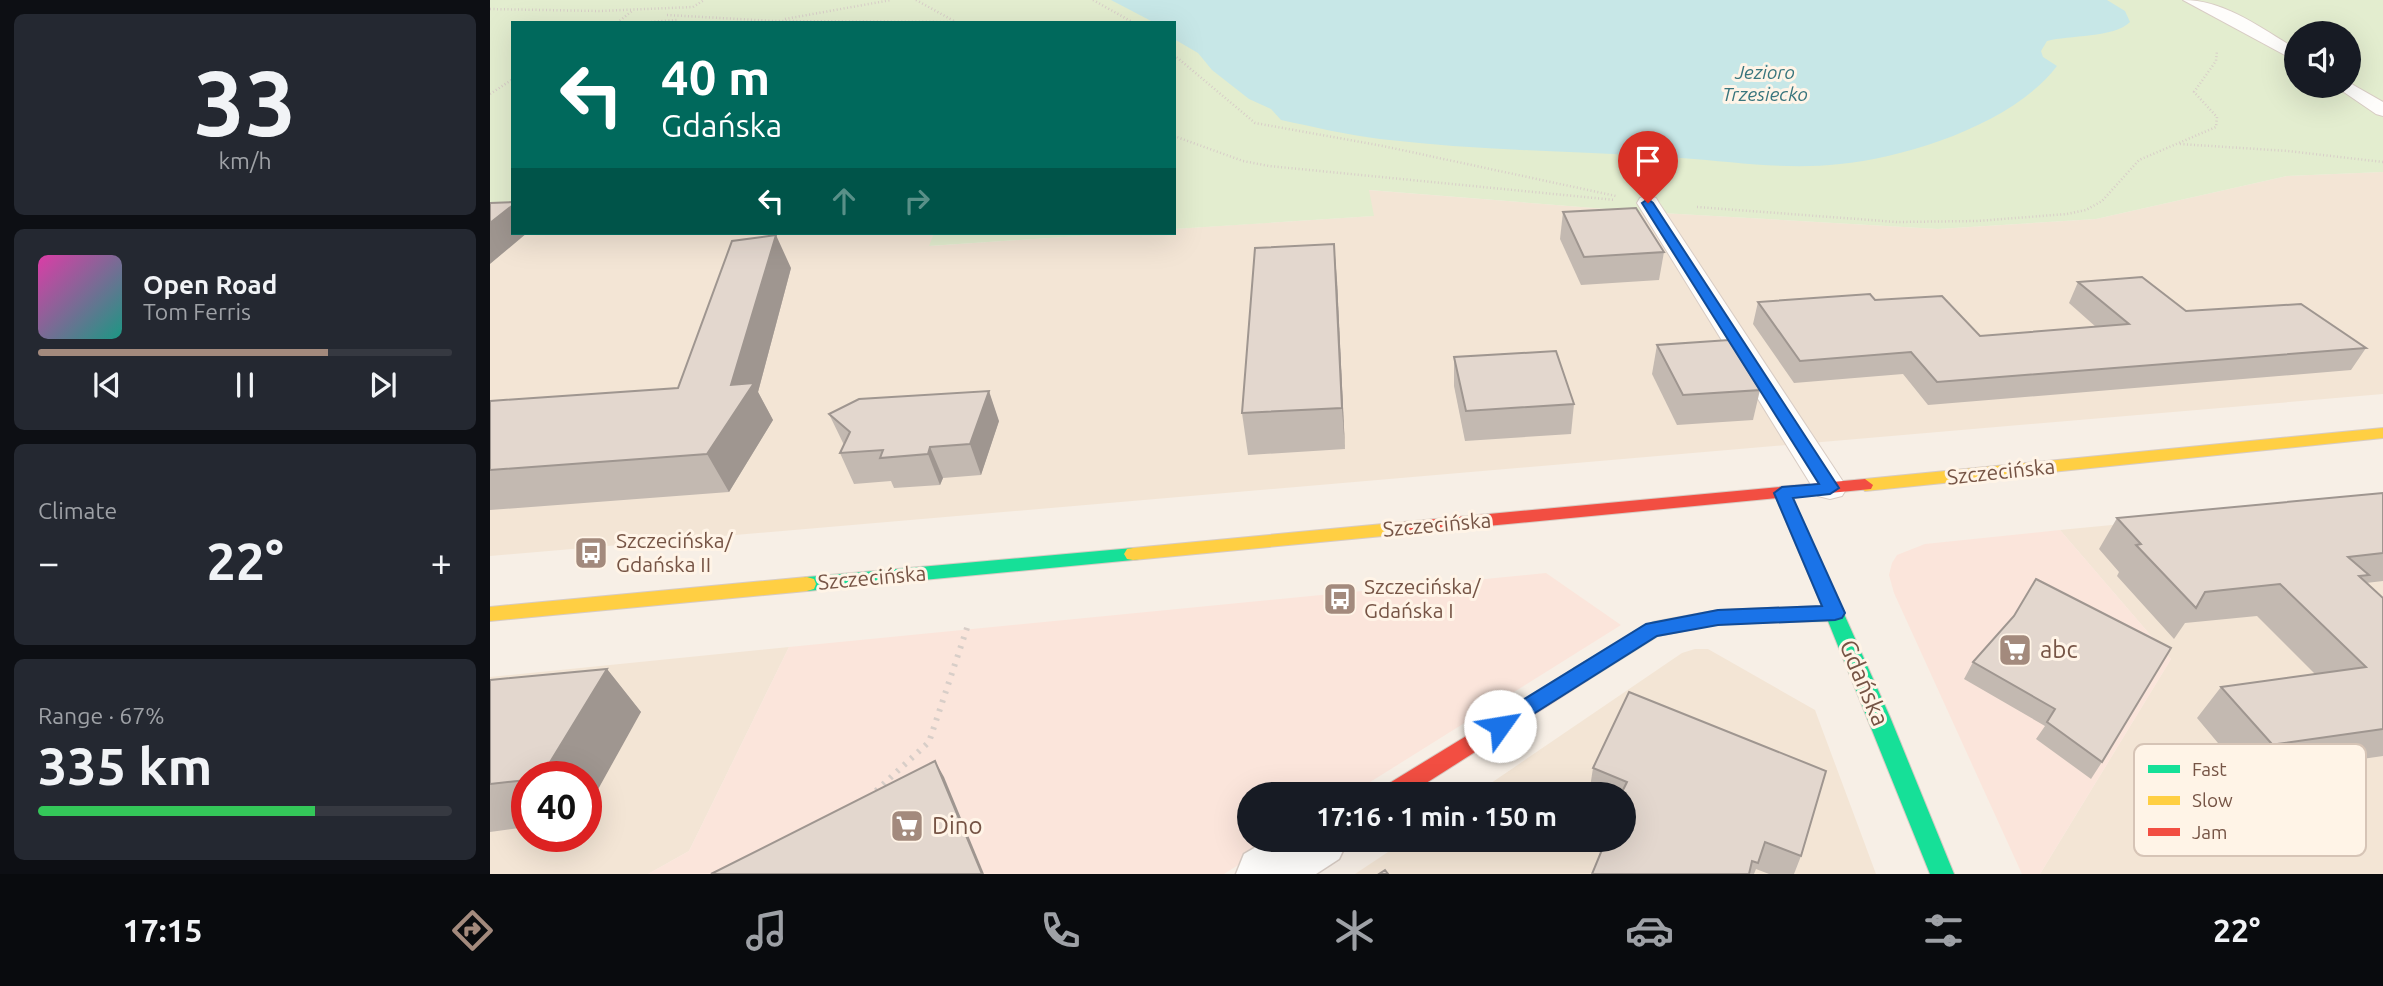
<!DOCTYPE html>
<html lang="en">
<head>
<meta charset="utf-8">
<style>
  :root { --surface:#171b24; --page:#242831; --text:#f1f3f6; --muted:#9ea1a6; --line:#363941; --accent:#a38a7d }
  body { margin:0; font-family:Ubuntu,sans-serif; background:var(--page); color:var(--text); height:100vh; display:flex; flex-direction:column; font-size:26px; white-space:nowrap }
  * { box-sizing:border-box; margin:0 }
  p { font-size:23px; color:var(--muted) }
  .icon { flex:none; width:38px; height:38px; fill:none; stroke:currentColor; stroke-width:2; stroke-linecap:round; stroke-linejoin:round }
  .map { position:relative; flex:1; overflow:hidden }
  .side { display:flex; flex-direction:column; gap:14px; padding:14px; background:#0d0f14; width:490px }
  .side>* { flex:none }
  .hud { position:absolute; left:21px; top:21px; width:665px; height:214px; border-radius:0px; box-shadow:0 7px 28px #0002; background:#00695c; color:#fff; overflow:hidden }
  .fabs { position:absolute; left:1794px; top:21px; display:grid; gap:14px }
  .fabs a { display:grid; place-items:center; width:77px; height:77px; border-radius:50%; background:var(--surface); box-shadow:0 7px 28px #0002; font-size:35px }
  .speed { position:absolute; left:21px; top:761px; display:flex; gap:14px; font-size:35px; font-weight:700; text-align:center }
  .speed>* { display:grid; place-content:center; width:91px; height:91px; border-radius:50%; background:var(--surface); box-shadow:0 7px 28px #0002; line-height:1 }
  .speed .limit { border:10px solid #d22; background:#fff; color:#111 }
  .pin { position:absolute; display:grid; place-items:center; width:60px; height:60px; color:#fff; margin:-72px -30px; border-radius:50% 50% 50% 0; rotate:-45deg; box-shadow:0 0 7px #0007 }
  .pin .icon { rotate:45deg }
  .me { position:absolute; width:77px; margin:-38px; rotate:58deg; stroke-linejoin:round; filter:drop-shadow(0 0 5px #0008) }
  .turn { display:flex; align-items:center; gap:24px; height:147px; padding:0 35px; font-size:32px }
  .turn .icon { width:91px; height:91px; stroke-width:2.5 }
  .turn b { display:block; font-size:49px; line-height:60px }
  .lanes { display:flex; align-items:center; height:66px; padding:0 35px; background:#0003; justify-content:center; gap:35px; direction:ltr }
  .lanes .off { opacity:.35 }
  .big { font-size:52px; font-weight:700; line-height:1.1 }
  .side .card { flex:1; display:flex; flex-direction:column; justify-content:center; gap:10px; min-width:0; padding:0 24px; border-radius:10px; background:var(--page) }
  .side .dial { align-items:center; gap:0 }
  .dial b { font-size:91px; line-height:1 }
  .song { display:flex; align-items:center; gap:21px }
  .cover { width:84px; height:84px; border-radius:10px; background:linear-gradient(135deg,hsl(320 70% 55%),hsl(170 70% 35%)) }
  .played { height:7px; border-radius:4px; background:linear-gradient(90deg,var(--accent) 70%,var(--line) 70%) }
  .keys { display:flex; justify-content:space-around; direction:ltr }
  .heat { display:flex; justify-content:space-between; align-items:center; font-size:38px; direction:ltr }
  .charge { height:10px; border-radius:5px; background:linear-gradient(90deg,#34c759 67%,var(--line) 0) }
  .trip { position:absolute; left:747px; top:782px; width:399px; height:70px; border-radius:35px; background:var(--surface); box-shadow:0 7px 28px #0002; font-weight:700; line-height:70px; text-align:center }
  .menu { display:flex; height:112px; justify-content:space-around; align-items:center; background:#090b0e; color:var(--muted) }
  .menu .icon { width:49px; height:49px }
  .menu .active { color:var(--accent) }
  .menu b { font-size:32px; color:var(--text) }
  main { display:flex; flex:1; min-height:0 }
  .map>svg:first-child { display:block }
</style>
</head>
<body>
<main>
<section class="side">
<div class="card dial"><b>33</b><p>km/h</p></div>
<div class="card">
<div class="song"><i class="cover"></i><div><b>Open Road</b><p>Tom Ferris</p></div></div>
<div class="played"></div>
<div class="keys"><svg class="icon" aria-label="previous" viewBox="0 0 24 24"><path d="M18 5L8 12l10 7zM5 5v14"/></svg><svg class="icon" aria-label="pause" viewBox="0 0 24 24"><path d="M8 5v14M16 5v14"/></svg><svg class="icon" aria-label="next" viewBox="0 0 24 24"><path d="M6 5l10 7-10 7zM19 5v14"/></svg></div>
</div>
<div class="card"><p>Climate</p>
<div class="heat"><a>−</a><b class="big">22°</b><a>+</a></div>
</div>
<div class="card"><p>Range · 67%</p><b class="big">335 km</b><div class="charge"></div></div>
</section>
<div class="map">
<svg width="1893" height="874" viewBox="0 0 1893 874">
  <rect width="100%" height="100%" fill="#f7efe6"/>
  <!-- residential -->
  <g fill="#f3e5d5" fill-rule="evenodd">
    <path d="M1893,172v222l-1893,162v-349l23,26h421l-4,13 194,-13h50v-4l199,-13 -5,-26 276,22 294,17 158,-10 191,-43z"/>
    <path d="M1893,499v375h-343l131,-215 -111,-129z"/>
    <path d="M299,647l-100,204 -41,23h-158v-197zM37,777h59v59h-59z"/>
    <path d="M1205,649h13l107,61 61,164h-521l51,-34h218v-46h-149l207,-141z"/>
  </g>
  <!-- commercial -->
  <g fill="#fbe5db">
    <path d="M1570,530l111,129 -131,215h-18l-128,-281 -5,-18 3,-12 5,-8 28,-11z"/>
    <path d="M1056,573l75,52 -270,169h-101v46h28l-54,34h-576l41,-23 100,-204z"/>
  </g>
  <!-- green -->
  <g fill="#e3edcf" fill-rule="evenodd">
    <path d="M0,0h1893v172l-96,4 -191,43 -158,10 -294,-17 -275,-22 5,26 -200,13v-206h-661v182l-23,2zM1806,33h52v53h-52z"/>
    <path d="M444,233h190l-195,13z"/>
  </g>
  <!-- water -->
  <path fill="#c7e7e7" d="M621,0h996l18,11 5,11c-16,16 -61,13 -83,19l-6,10 2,6 14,9c-43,57 -148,91 -217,98 -54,6 -105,-2 -159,-6 -100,-7 -201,-7 -301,-19 -33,-4 -66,-12 -99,-19l-10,-11 -22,-10 -37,-29 -14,-17 -24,-14v-16h-19z"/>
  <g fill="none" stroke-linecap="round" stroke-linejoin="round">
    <defs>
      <g id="lane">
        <path d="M1693,0c42,0 78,28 113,49v12z"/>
        <path d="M1858,82l35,20v14l-7,-2 -41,-28h13z"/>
        <path d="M1158,196l8,2 3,5 183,277 5,8 -5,8 -12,3 -12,-3 -181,-293 3,-5z"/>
      </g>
      <path id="street" d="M778,840h80l-9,19 -23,15h-80l8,-20z"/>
      <g id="fast">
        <path d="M1292,487l8,6 100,224 64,157h-24l-102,-253 -110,3 -60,12 -70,44 -7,2 -7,-2 -3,-6 3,-6 79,-46 65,-12 104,-4 -48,-113z"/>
        <path d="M643,548l6,1 3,5 -3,5 -6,1 -326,31 -7,-2 -2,-5 2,-5 7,-2z"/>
      </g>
      <g id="slow">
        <path d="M1893,428v10l-518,53 -8,-6 8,-6z"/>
        <path d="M914,522l6,2 3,4 -3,4 -6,2 -271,26 -6,-1 -3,-5 3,-5 6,-1z"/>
        <path d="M317,577l7,2 2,5 -2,5 -7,2 -317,30v-14z"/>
      </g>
      <g id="jam">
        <path d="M1375,479l8,6 -2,4 -467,45 -6,-2 -3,-4 3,-4 6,-2z"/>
        <path d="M1091,666l7,2 3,6 -3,6 -179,114h-29l3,-7z"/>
      </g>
    </defs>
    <!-- lane casing -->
    <use href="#lane" stroke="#d8ccc4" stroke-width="2"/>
    <!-- street casing -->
    <use href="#street" stroke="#d8ccc4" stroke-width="3"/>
    <!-- fast casing -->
    <use href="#fast" stroke="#d7cbc3" stroke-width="2"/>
    <!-- slow casing -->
    <use href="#slow" stroke="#d7cbc3" stroke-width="2"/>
    <!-- jam casing -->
    <use href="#jam" stroke="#d7cbc3" stroke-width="2"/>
    <!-- path-far1 -->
    <g stroke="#d8cec8" stroke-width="2.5" stroke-dasharray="1 2.5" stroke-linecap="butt">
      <path d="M426,0l38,21"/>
      <path d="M603,0l41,23"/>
      <path d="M203,7l11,-7"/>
      <path d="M0,9l110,2 93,-4"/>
      <path d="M177,15l107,6 183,1"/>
      <path d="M295,19l106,-19"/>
      <path d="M127,23l15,-12"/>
      <path d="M147,23l40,-3"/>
      <path d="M684,55l81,68 128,23 233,50"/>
      <path d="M0,94l23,-15"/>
      <path d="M684,136l69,25 26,5 346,34"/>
      <path d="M1690,144l108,7 95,11"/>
      <path d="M1207,207l200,15 80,-1 90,-7 19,-4 16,-9 37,-41 77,-33 1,-10 -23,-25 22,-31 1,-10"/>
    </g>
    <!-- path -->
    <path stroke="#d8cec8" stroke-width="6" stroke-dasharray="2.5 7" stroke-linecap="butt" d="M386,791l53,-49 40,-120"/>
    <!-- lane -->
    <use href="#lane" fill="#fefdfb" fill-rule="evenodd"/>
    <!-- street -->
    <use href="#street" fill="#fefdfb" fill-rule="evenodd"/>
    <!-- fast -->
    <use href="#fast" fill="#16e098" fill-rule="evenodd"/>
    <!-- slow -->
    <use href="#slow" fill="#ffcf43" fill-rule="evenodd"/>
    <!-- jam -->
    <use href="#jam" fill="#f24e42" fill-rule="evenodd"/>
  </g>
  <!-- wall -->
  <g fill="#c3b9b1">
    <path d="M1073,212l101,40 -5,28 -78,5 -21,-46z"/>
    <path d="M301,268l-33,124 15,28 -44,72 -239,18v-109l188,-13z"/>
    <path d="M847,281l8,168 -97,6 -6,-42z"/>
    <path d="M1588,282l108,29 180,37 -15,22 -423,35 -25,-31 -109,9 -41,-59 5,-22 117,-2 105,36 116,-9 -27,-24z"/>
    <path d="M1167,345l103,45 -7,30 -76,5 -25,-51z"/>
    <path d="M964,357l120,47 -3,30 -106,7 -11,-55z"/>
    <path d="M339,414l170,7 -18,54 -38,3 -3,7 -46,3 -3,-7 -37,3 -14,-31 4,-8z"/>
    <path d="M1893,493v88l-17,2 17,15v158l-140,20 1,-2 -47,-56 24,-31 94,-13 -58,-58 -72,7 -11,16 -57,-63 2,-4 -20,-23 18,-31z"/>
    <path d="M1524,616l88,146 -11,17 -55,-40 9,-13 -81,-47 9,-17z"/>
    <path d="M117,669l34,43 -55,65h-59v50l-37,5v-152z"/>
    <path d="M1103,768l208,88 -7,18h-25l-13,-5 -2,5h-162l32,-34v-46h-35z"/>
  </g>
  <!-- shaded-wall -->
  <g fill="#9f9690">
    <path d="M23,205v28h14l-37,31v-41z"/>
    <path d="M286,235l15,33 -33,124 15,28 -44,72 -22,-38 24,-69z"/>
    <path d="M844,244l3,37 8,168 -3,-41z"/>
    <path d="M499,391l10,30 -18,54 -11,-31z"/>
    <path d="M440,447l13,31 -3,7 -12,-31z"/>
    <path d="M117,669l34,43 -55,99v-34h-45z"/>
    <path d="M445,761l9,16 40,97h-2z"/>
  </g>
  <!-- building -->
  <g fill="#e3d7ce" stroke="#9f9690" stroke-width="2">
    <path d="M23,202v3l-23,18v-20z"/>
    <path d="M1146,208l28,44 -80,5 -21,-45z"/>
    <path d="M286,235l-45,150 23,-2 -47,71 -217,16v-69l188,-13 54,-147z"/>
    <path d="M844,244l8,164 -100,5 13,-165z"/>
    <path d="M1652,277l44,34 115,-7 65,44 -429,34 -26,-30 -111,9 -42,-59 112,-8 5,6 67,-4 38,40 149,-12 -51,-42z"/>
    <path d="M1239,340l31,50 -77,5 -26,-50z"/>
    <path d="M1066,351l18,53 -108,7 -12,-54z"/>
    <path d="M499,391l-19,53 -40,3 -2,7 -48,4 3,-8 -43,3 10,-21 -21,-18 30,-15z"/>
    <path d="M1893,493v60l-35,4 21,18 -10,1 24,22v131l-113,16 1,-2 -50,-56 145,-20 -86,-83 -75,8 -9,16 -60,-63 5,-1 -24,-26z"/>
    <path d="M1546,579l135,69 -69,114 -55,-40 8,-13 -82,-47 41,-46z"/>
    <path d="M117,669l-66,108h-14v3l-37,4v-104z"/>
    <path d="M1139,692l197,79 -25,85 -36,-14 -7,21 -6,-2 -3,13h-157l14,-34h18v-46h-3l6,-12 -34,-14z"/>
    <path d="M445,761l47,113h-271z"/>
    <path d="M895,870l3,4h-9z"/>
  </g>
  <!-- route -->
  <path fill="#1a73e8" stroke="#114b97" stroke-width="2" d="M1158,199l5,4 186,285 -9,6 -37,4 52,115 -3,5 -7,2 -117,5 -61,11 -157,99 -8,-3 -3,-6 3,-7 154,-95 72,-14 104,-4 -48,-113 8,-6 37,-3 -177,-281z"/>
  <!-- icons -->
  <defs>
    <symbol id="bus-square" viewBox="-11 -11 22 22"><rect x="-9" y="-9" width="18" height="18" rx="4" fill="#a38a7d" stroke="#fff4e7"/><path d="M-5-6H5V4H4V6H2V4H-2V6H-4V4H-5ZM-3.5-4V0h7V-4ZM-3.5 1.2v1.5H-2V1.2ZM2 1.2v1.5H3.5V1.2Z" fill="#fff"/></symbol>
    <symbol id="supermarket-square" viewBox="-11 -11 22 22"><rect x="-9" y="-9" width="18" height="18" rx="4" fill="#a38a7d" stroke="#fff4e7"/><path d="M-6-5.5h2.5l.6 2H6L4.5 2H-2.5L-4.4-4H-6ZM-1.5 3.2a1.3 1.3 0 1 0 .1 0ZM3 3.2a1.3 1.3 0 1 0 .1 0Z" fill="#fff"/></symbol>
  </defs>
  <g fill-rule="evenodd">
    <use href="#bus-square" x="82" y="534" width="38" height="38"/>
    <use href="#bus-square" x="831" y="580" width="38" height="38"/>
    <use href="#supermarket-square" x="1506" y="631" width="38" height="38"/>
    <use href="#supermarket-square" x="398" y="807" width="38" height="38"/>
  </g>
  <g text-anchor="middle" stroke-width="6" stroke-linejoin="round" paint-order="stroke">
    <!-- far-water labels -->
    <g font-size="19" font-style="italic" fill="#38757d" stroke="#fff4e7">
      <text x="1275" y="79">Jezioro<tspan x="1275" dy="22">Trzesiecko</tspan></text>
    </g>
    <!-- street labels -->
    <g font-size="21" fill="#765445" stroke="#fff4e7">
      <text transform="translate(1511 472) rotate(-6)" y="7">Szczecińska</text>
      <text transform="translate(947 525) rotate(-5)" y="7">Szczecińska</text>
      <text transform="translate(382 578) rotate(-5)" y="7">Szczecińska</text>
    </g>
    <!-- poi labels -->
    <g font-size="21" fill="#765445" stroke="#fff4e7" text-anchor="start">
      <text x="126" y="548">Szczecińska/<tspan x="126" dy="24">Gdańska II</tspan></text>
      <text x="874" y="594">Szczecińska/<tspan x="874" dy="24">Gdańska I</tspan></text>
    </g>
    <!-- near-poi labels -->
    <g font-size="24" fill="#765445" stroke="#fff4e7" text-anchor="start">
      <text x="1550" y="658">abc</text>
      <text x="442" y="834">Dino</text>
    </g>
    <!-- near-street labels -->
    <g font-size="24" fill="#765445" stroke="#fff4e7">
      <text transform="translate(1374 683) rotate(67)" y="8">Gdańska</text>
    </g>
  </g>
  <!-- legend -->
  <rect x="1644" y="744" width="232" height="112" rx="10" fill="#fff4e7" stroke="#d6c4b6" stroke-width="2"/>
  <rect x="1658" y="765" width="32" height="8" fill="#16e098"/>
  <rect x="1658" y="796" width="32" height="9" fill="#ffcf43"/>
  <rect x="1658" y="828" width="32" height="8" fill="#f24e42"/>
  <g font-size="19" fill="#765445">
    <text x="1702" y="776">Fast</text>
    <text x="1702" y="807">Slow</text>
    <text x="1702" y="839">Jam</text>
  </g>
</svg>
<div class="fabs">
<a><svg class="icon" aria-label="sound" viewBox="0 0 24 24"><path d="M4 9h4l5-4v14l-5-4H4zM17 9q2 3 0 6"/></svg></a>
</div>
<div class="speed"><div class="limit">40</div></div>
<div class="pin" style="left:1158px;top:203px;background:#d93025"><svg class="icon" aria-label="arrive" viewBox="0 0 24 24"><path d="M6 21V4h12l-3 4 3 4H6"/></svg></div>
<svg class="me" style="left:1010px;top:726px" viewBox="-20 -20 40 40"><circle r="19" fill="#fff"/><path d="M0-13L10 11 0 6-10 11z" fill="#1a73e8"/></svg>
<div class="trip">17:16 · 1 min · 150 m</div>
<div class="hud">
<div class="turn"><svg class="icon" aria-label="left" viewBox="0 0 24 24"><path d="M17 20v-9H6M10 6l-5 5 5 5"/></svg><div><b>40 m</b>Gdańska</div></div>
<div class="lanes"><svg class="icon" aria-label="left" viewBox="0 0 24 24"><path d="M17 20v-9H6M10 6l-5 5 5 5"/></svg><svg class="icon off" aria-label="ahead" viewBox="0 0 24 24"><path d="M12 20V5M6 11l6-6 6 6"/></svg><svg class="icon off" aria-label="right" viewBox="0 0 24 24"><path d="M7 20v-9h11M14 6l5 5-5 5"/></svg></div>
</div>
</div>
</main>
<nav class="menu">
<b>17:15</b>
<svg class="icon active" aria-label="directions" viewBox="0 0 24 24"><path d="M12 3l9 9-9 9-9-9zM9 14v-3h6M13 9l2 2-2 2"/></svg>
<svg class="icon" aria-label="music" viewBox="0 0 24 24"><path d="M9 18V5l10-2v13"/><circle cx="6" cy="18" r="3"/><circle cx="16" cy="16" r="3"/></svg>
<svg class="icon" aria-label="phone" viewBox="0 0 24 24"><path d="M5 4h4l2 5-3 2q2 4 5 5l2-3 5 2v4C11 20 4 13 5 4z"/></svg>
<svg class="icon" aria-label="climate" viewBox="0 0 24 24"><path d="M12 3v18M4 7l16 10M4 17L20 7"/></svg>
<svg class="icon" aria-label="car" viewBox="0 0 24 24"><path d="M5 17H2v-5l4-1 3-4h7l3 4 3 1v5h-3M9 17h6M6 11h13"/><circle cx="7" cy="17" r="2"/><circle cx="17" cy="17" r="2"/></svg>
<svg class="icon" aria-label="filters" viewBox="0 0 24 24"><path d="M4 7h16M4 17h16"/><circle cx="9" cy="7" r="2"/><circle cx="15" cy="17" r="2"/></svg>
<b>22°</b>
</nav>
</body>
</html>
